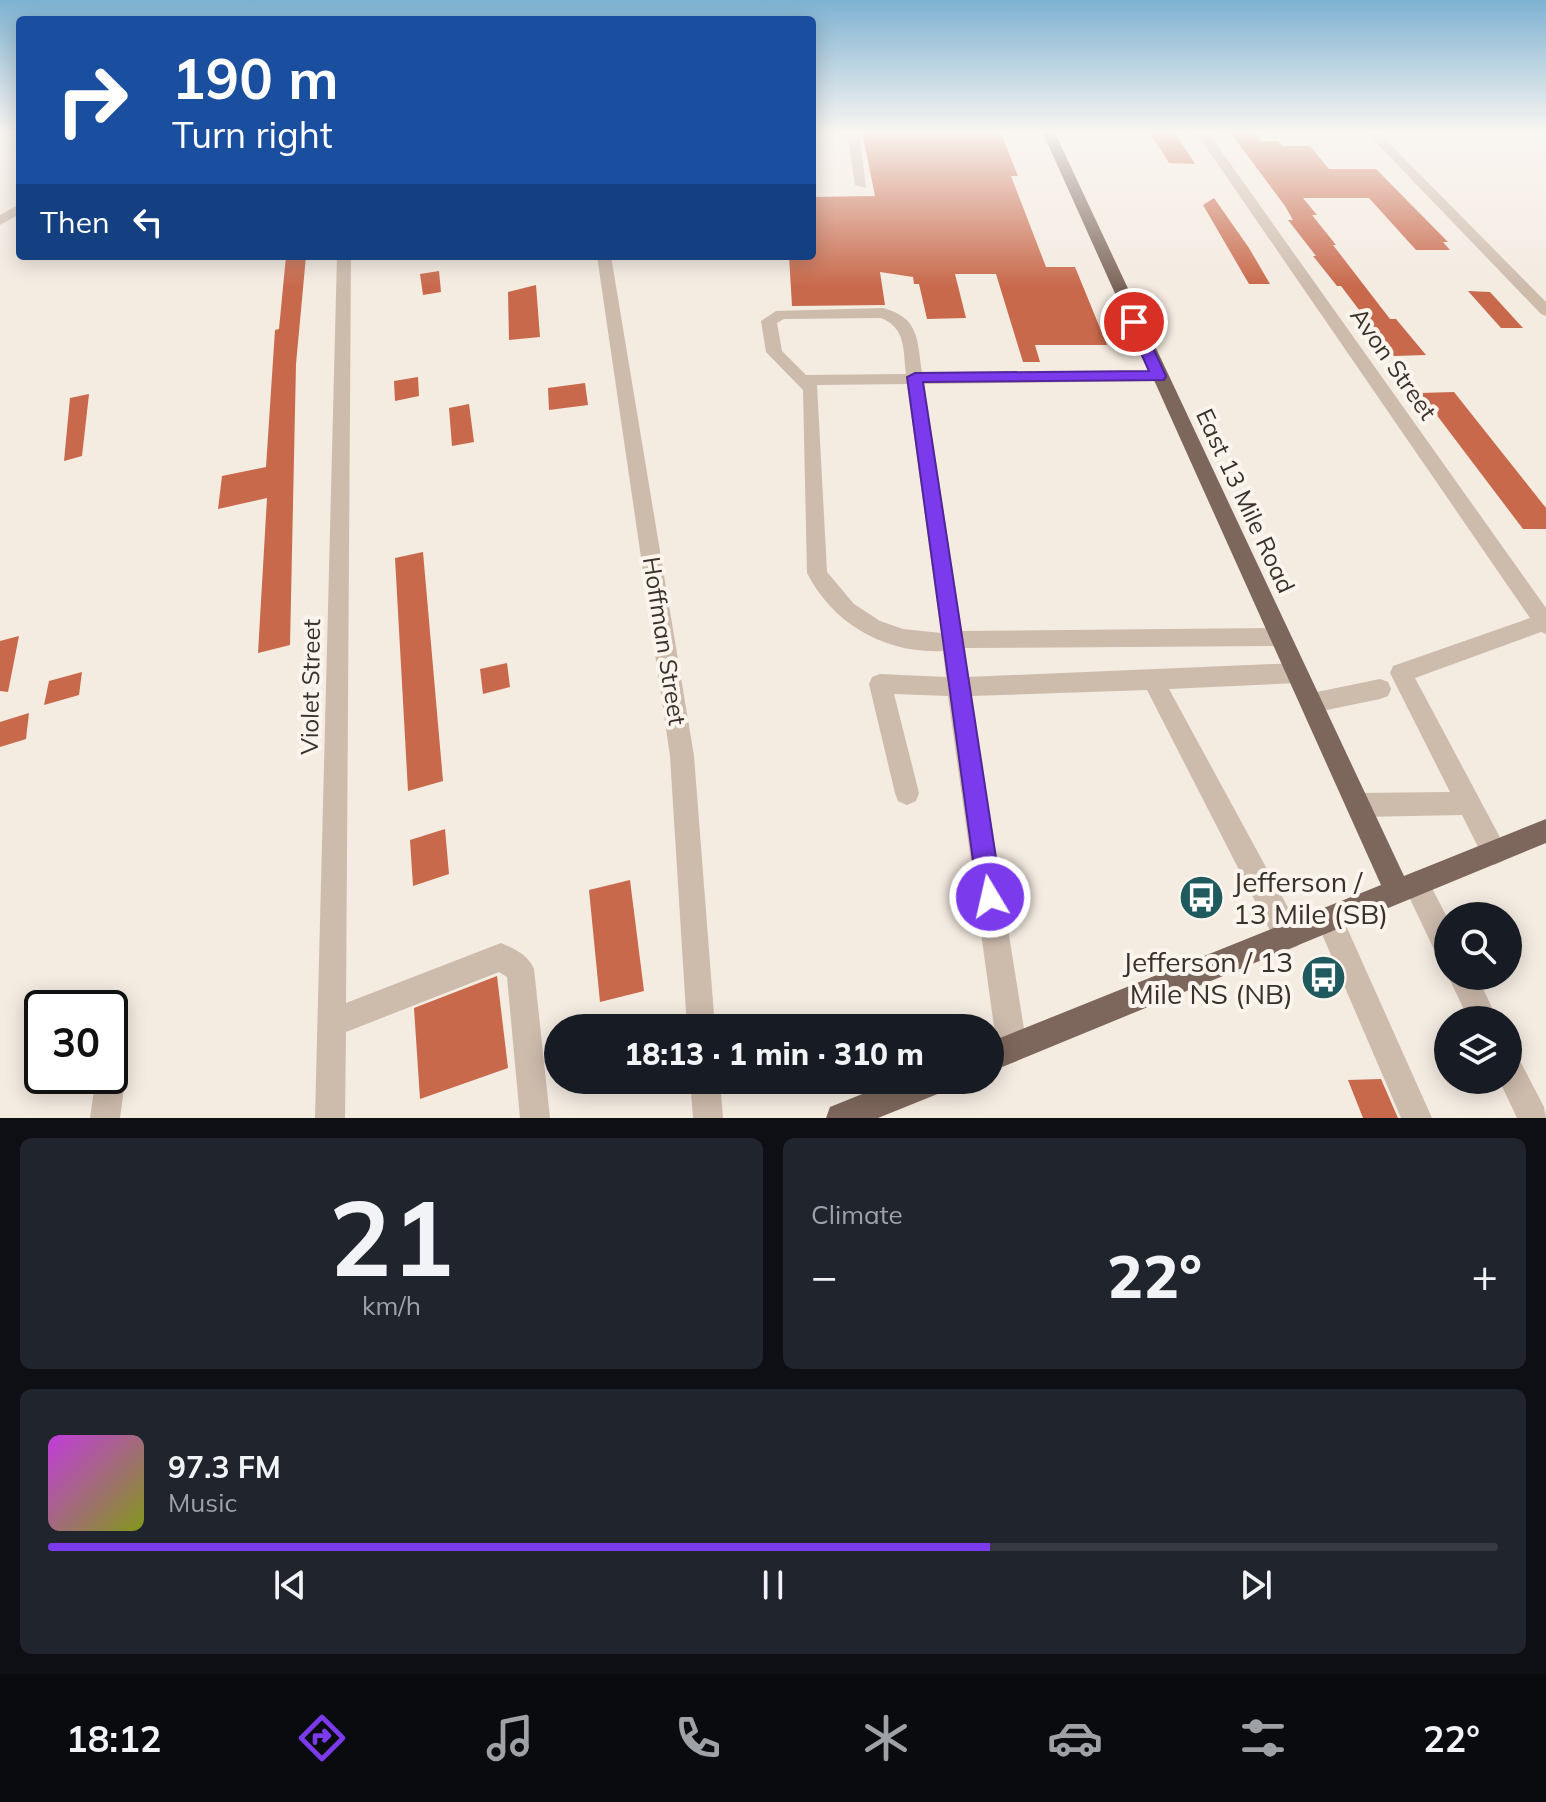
<!DOCTYPE html>
<html lang="en">
<head>
<meta charset="utf-8">
<style>
  :root { --surface:#171b24; --page:#20242c; --text:#f1f3f6; --muted:#9ea1a6; --line:#363941; --accent:#7c3aed }
  body { margin:0; font-family:Mulish,sans-serif; background:var(--page); color:var(--text); height:100vh; display:flex; flex-direction:column; font-size:30px; white-space:nowrap }
  * { box-sizing:border-box; margin:0 }
  p { font-size:26px; color:var(--muted) }
  .icon { flex:none; width:44px; height:44px; fill:none; stroke:currentColor; stroke-width:2; stroke-linecap:round; stroke-linejoin:round }
  .map { position:relative; height:1118px; overflow:hidden }
  .details { display:flex; flex-direction:column; gap:20px; padding:20px; background:#0d0f14; flex:1 }
  .details>* { flex:none }
  .guide { position:absolute; left:16px; top:16px; width:800px; height:244px; border-radius:8px; box-shadow:0 4px 20px #0003; background:#1a4fa0; color:#fff; overflow:hidden }
  .buttons { position:absolute; left:1434px; top:902px; display:grid; gap:16px }
  .buttons a { display:grid; place-items:center; width:88px; height:88px; border-radius:50%; background:var(--surface); box-shadow:0 4px 20px #0003; font-size:40px }
  .speed { position:absolute; left:24px; top:990px; display:flex; gap:16px; font-size:40px; font-weight:700; text-align:center }
  .speed>* { display:grid; place-content:center; width:104px; height:104px; border-radius:50%; background:var(--surface); box-shadow:0 4px 20px #0003; line-height:1 }
  .speed .limit { border:4px solid #111; border-radius:12px; background:#fff; color:#111 }
  .pin { position:absolute; display:grid; place-items:center; width:68px; height:68px; color:#fff; margin:-34px; border:4px solid #fff; border-radius:50%; box-shadow:0 2px 8px #0007 }
  .me { position:absolute; width:88px; margin:-44px; rotate:351deg; stroke-linejoin:round; filter:drop-shadow(0 0 6px #0008) }
  .turn { display:flex; align-items:center; gap:28px; height:168px; padding:0 24px; font-size:36px }
  .turn .icon { width:104px; height:104px; stroke-width:2.5 }
  .turn b { display:block; font-size:56px; line-height:68px }
  .then { display:flex; align-items:center; height:76px; padding:0 24px; background:#0003; gap:16px; font-size:30px }
  .big { font-size:60px; font-weight:800; line-height:1.1 }
  .details .tile { flex:1; display:flex; flex-direction:column; justify-content:center; gap:12px; min-width:0; padding:0 28px; border-radius:12px; background:var(--page) }
  .details .dial { align-items:center; gap:0 }
  .dial b { font-size:104px; line-height:1 }
  .song { display:flex; align-items:center; gap:24px }
  .cover { width:96px; height:96px; border-radius:12px; background:linear-gradient(135deg,hsl(290 70% 55%),hsl(70 70% 35%)) }
  .played { height:8px; border-radius:4px; background:linear-gradient(90deg,var(--accent) 65%,var(--line) 65%) }
  .keys { display:flex; justify-content:space-around; direction:ltr }
  .heat { display:flex; justify-content:space-between; align-items:center; font-size:44px; direction:ltr }
  .details .tiles { flex:1; display:grid; gap:20px; grid-template-columns:1fr 1fr }
  .tile:last-child { grid-column:span 2 }
  .trip { position:absolute; left:544px; top:1014px; width:460px; height:80px; border-radius:40px; background:var(--surface); box-shadow:0 4px 20px #0003; font-weight:800; line-height:80px; text-align:center }
  .tabs { display:flex; height:128px; justify-content:space-around; align-items:center; background:#090b0e; color:var(--muted) }
  .tabs .icon { width:56px; height:56px }
  .tabs .selected { color:var(--accent) }
  .tabs b { font-size:36px; color:var(--text) }
  .map>svg:first-child { display:block }
</style>
</head>
<body>
<div class="map">
<svg width="1546" height="1118" viewBox="0 0 1546 1118">
  <rect width="100%" height="100%" fill="#f4ebe1"/>
  <!-- building -->
  <g fill="#c8694b">
    <path d="M862,131h138l18,45h-7l35,91h29l32,78h-72l5,17h-17l-27,-88h-41l11,44 -39,1 -8,-35h-5l-1,-7 -33,-5 5,33 -93,1 -3,-50h23v-59l63,-1z"/>
    <path d="M1149,131h25l21,33 -26,-1z"/>
    <path d="M1230,132h24l7,9h17l4,5h28l19,23h47l72,73h-5l7,8h-34l-47,-52h-66l14,17h-5l24,30h-3l57,74h6l30,36 -32,1 -53,-70h-4l-24,-30h3l-28,-36h5l-8,-14z"/>
    <path d="M1214,198l35,50 21,36h-21l-46,-79z"/>
    <path d="M286,256h20l-10,108 -6,281 -32,8 9,-155 -49,11 4,-33 44,-9 9,-137 4,-1z"/>
    <path d="M439,271l2,21 -18,3 -3,-21z"/>
    <path d="M536,285l4,52 -31,3 -1,-48z"/>
    <path d="M1468,291l22,1 33,36h-22z"/>
    <path d="M418,377l1,19 -24,5 -1,-20z"/>
    <path d="M585,383l3,22 -39,5 -1,-22z"/>
    <path d="M1454,392l92,116v21h-23l-103,-136z"/>
    <path d="M89,394l-7,62 -18,5 6,-63z"/>
    <path d="M469,404l5,38 -22,4 -3,-38z"/>
    <path d="M423,552l20,229 -35,10 -13,-233z"/>
    <path d="M19,636l-11,56 -8,-1v-50z"/>
    <path d="M507,663l3,24 -27,7 -3,-25z"/>
    <path d="M82,672l-3,23 -35,10 5,-24z"/>
    <path d="M29,713l-3,26 -26,8v-25z"/>
    <path d="M445,829l4,45 -36,12 -3,-46z"/>
    <path d="M630,880l14,111 -44,11 -11,-112z"/>
    <path d="M497,976l11,92 -88,31 -6,-91z"/>
    <path d="M1381,1079l17,39h-35l-15,-38z"/>
  </g>
  <g fill="none" stroke-linecap="round" stroke-linejoin="round">
    <!-- minor -->
    <g fill="#cdbbac" fill-rule="evenodd">
      <path d="M847,131h12l7,57 -11,-3z"/>
      <path d="M1195,131h12l339,477v26l-5,-2 -126,46 88,165 4,9 -4,9 -9,4 -9,-4 -23,-46 -102,2 -9,-4 -3,-8 3,-8 9,-4 90,-1 -60,-119 3,-7 137,-48z"/>
      <path d="M1365,131h12l169,171v14l-5,-2z"/>
      <path d="M20,204v10l-20,11v-10z"/>
      <path d="M337,256h14l-5,747 155,-60c14,6 27,12 33,26l16,149h-30l-13,-141 -8,-5 -153,60 -1,86h-30z"/>
      <path d="M597,256h14l83,500 21,272h-28l-17,-272z"/>
      <path d="M883,308c37,10 34,32 39,65l237,-2 8,5 -8,5 -235,3 38,247 318,-3 8,3 3,6 -3,6 -8,3 -315,2 3,29 329,-14 8,3 3,7 -3,7 -8,3 -128,6 129,237 4,10 -4,10 -10,4 -10,-4 -131,-256 -176,6 56,352 -5,10 -10,5 -10,-5 -5,-10 -49,-352 -54,-2 25,99 -3,8 -9,4 -9,-4 -3,-8 -26,-109 3,-7 8,-3 66,3 -3,-26c-58,3 -110,-27 -136,-78l-4,-183 -37,-38 -5,-31 15,-10zM881,318c25,10 22,31 25,56l-100,1 -24,-24 -5,-28 7,-4zM907,384l34,249 -38,-4 -23,-8 -26,-17 -27,-32 -10,-187z"/>
      <path d="M1380,679l8,3 3,7 -3,7 -8,3 -68,14 -8,-3 -3,-7 3,-7 8,-3z"/>
      <path d="M1416,871l9,4 23,44v43l-10,-4 -35,-74 4,-9z"/>
      <path d="M1329,907l10,3 93,208h-31l-85,-198 3,-10z"/>
      <path d="M1448,976h29l21,44h-29z"/>
      <path d="M112,1052l10,5 5,10 -7,51h-30l6,-42h14z"/>
      <path d="M1508,1052l10,5 26,50 2,11h-29l-18,-38h9z"/>
      <path d="M690,1080h30l3,38h-30z"/>
    </g>
    <!-- major -->
    <g fill="#7d675c" fill-rule="evenodd">
      <path d="M1042,131h12l350,745 142,-57v24l-556,229v-30l391,-157z"/>
      <path d="M897,1080h52l-4,11 -67,27h-52l4,-11z"/>
    </g>
  </g>
  <!-- sky -->
  <linearGradient id="sky" x2="0" y2="1"><stop stop-color="#7eb2d2"/><stop offset="0.46" stop-color="#faf6f2"/><stop offset="1" stop-color="#faf6f2" stop-opacity="0"/></linearGradient>
  <rect width="1546" height="287" fill="url(#sky)"/>
  <!-- route -->
  <path fill="#7c3aed" stroke="#51269a" stroke-width="2" d="M1134,318l7,4 25,54 -2,4 -241,2 79,515 -4,9 -8,3 -9,-3 -3,-9 -71,-520 8,-4 234,-2 -22,-49z"/>
  <!-- icons -->
  <defs>
    <symbol id="bus-disc" viewBox="-11 -11 22 22"><circle r="9.5" fill="#1f5a5e" stroke="#fbf5ee"/><path d="M-5-6H5V4H4V6H2V4H-2V6H-4V4H-5ZM-3.5-4V0h7V-4ZM-3.5 1.2v1.5H-2V1.2ZM2 1.2v1.5H3.5V1.2Z" fill="#fff"/></symbol>
  </defs>
  <g fill-rule="evenodd">
    <use href="#bus-disc" x="1176" y="872" width="51" height="51"/>
    <use href="#bus-disc" x="1298" y="952" width="51" height="51"/>
  </g>
  <g text-anchor="middle" stroke-width="8" stroke-linejoin="round" paint-order="stroke">
    <!-- street labels -->
    <g font-size="24" fill="#3b302b" stroke="#fbf5ee">
      <text transform="translate(1393 364) rotate(55)" y="8">Avon Street</text>
      <text transform="translate(1245 501) rotate(65)" y="8">East 13 Mile Road</text>
      <text transform="translate(664 641) rotate(81)" y="8">Hoffman Street</text>
      <text transform="translate(311 687) rotate(-89)" y="8">Violet Street</text>
    </g>
    <!-- near-poi labels -->
    <g font-size="28" fill="#3b302b" stroke="#fbf5ee" text-anchor="start">
      <text x="1233" y="892">Jefferson /<tspan x="1233" dy="32">13 Mile (SB)</tspan></text>
      <text x="1293" y="972" text-anchor="end">Jefferson / 13<tspan x="1293" dy="32">Mile NS (NB)</tspan></text>
    </g>
  </g>
</svg>
<div class="buttons">
<a><svg class="icon" aria-label="search" viewBox="0 0 24 24"><circle cx="10" cy="10" r="6"/><path d="M15 15l6 6"/></svg></a>
<a><svg class="icon" aria-label="layers" viewBox="0 0 24 24"><path d="M12 4l9 5-9 5-9-5zM3 14l9 5 9-5"/></svg></a>
</div>
<div class="speed"><div class="limit">30</div></div>
<div class="pin" style="left:1134px;top:322px;background:#d93025"><svg class="icon" aria-label="arrive" viewBox="0 0 24 24"><path d="M6 21V4h12l-3 4 3 4H6"/></svg></div>
<svg class="me" style="left:990px;top:897px" viewBox="-20 -20 40 40"><circle r="17" fill="#7c3aed" stroke="#fff" stroke-width="3"/><path d="M0-11L8 9 0 5-8 9z" fill="#fff"/></svg>
<div class="trip">18:13 · 1 min · 310 m</div>
<div class="guide">
<div class="turn"><svg class="icon" aria-label="right" viewBox="0 0 24 24"><path d="M7 20v-9h11M14 6l5 5-5 5"/></svg><div><b>190 m</b>Turn right</div></div>
<div class="then">Then<svg class="icon" aria-label="left" viewBox="0 0 24 24"><path d="M17 20v-9H6M10 6l-5 5 5 5"/></svg></div>
</div>
</div>
<section class="details">
<div class="tiles">
<div class="tile dial"><b>21</b><p>km/h</p></div>
<div class="tile"><p>Climate</p>
<div class="heat"><a>−</a><b class="big">22°</b><a>+</a></div>
</div>
<div class="tile">
<div class="song"><i class="cover"></i><div><b>97.3 FM</b><p>Music</p></div></div>
<div class="played"></div>
<div class="keys"><svg class="icon" aria-label="previous" viewBox="0 0 24 24"><path d="M18 5L8 12l10 7zM5 5v14"/></svg><svg class="icon" aria-label="pause" viewBox="0 0 24 24"><path d="M8 5v14M16 5v14"/></svg><svg class="icon" aria-label="next" viewBox="0 0 24 24"><path d="M6 5l10 7-10 7zM19 5v14"/></svg></div>
</div>
</div>
</section>
<nav class="tabs">
<b>18:12</b>
<svg class="icon selected" aria-label="directions" viewBox="0 0 24 24"><path d="M12 3l9 9-9 9-9-9zM9 14v-3h6M13 9l2 2-2 2"/></svg>
<svg class="icon" aria-label="music" viewBox="0 0 24 24"><path d="M9 18V5l10-2v13"/><circle cx="6" cy="18" r="3"/><circle cx="16" cy="16" r="3"/></svg>
<svg class="icon" aria-label="phone" viewBox="0 0 24 24"><path d="M5 4h4l2 5-3 2q2 4 5 5l2-3 5 2v4C11 20 4 13 5 4z"/></svg>
<svg class="icon" aria-label="climate" viewBox="0 0 24 24"><path d="M12 3v18M4 7l16 10M4 17L20 7"/></svg>
<svg class="icon" aria-label="car" viewBox="0 0 24 24"><path d="M5 17H2v-5l4-1 3-4h7l3 4 3 1v5h-3M9 17h6M6 11h13"/><circle cx="7" cy="17" r="2"/><circle cx="17" cy="17" r="2"/></svg>
<svg class="icon" aria-label="filters" viewBox="0 0 24 24"><path d="M4 7h16M4 17h16"/><circle cx="9" cy="7" r="2"/><circle cx="15" cy="17" r="2"/></svg>
<b>22°</b>
</nav>
</body>
</html>
